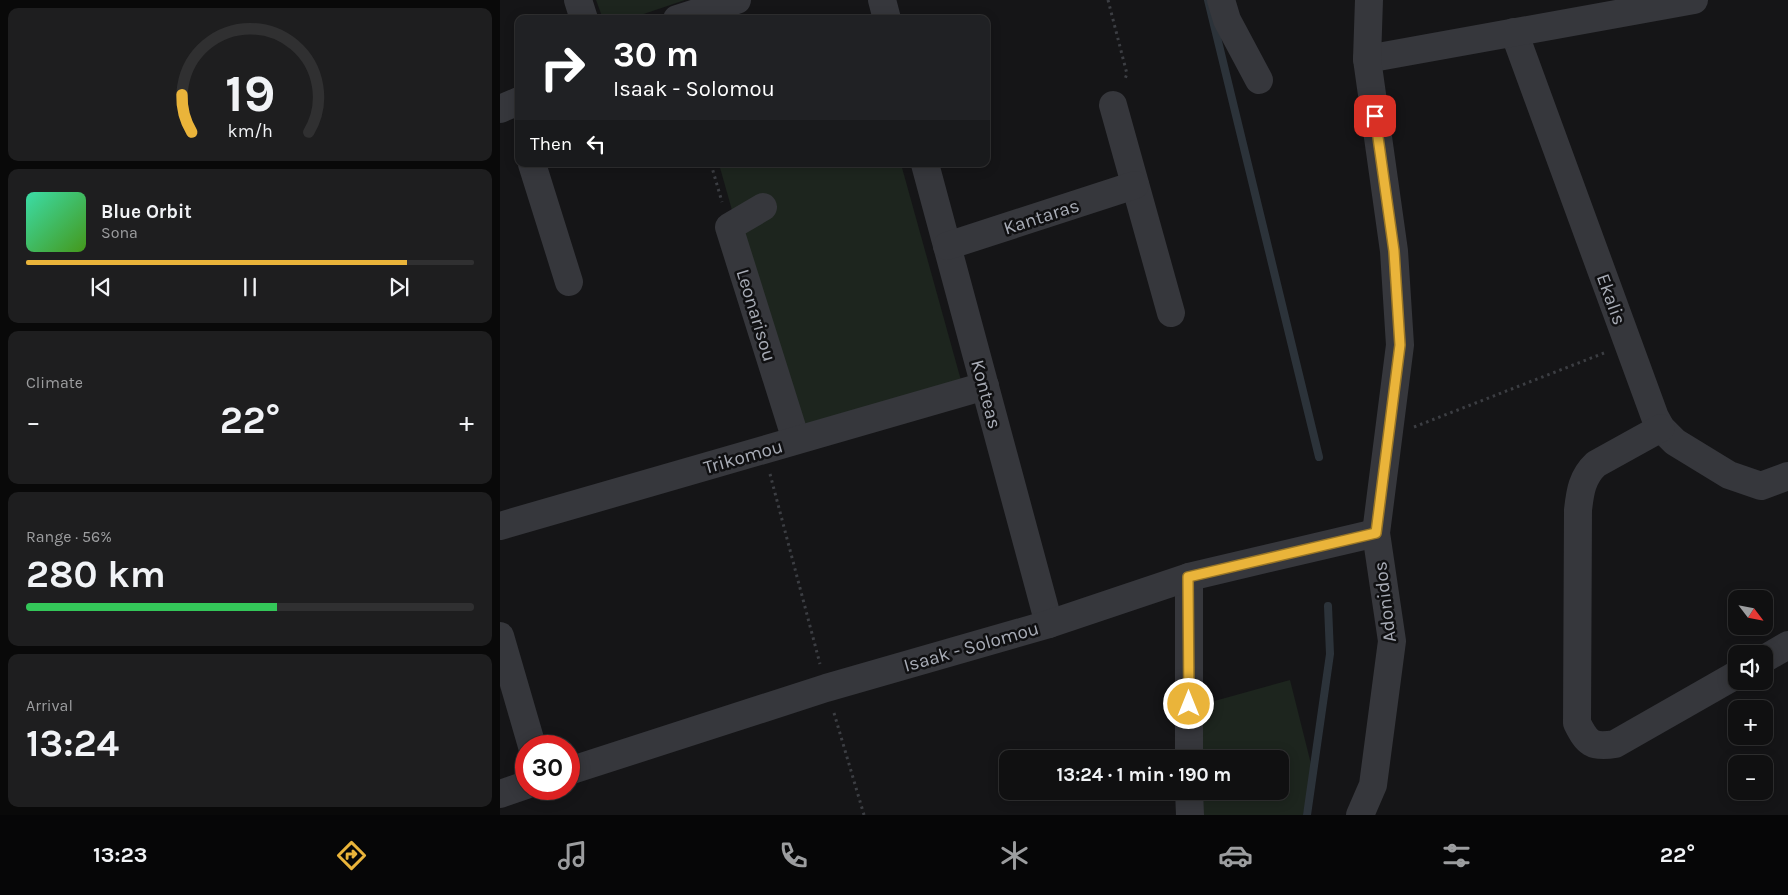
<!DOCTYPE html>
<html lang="en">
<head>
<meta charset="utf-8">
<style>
  :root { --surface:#101011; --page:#1e1e1f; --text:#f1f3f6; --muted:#9c9d9f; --line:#303031; --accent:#eab43a }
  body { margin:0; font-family:Karla,sans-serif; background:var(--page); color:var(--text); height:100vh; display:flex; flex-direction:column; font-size:19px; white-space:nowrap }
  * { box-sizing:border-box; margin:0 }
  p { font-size:16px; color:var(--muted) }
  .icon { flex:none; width:28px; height:28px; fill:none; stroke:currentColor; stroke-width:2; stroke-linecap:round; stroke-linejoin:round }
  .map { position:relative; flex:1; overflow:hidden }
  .drawer { display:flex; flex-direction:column; gap:8px; padding:8px; background:#090909; width:500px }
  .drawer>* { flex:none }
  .hud { position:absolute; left:15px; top:15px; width:475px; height:152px; border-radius:10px; box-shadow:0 2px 12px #0003,0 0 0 1px var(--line); background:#202124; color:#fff; overflow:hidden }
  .needle { width:32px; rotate:122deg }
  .tools { position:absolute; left:1228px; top:590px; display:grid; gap:10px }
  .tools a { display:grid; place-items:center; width:45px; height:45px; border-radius:10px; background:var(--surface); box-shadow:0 2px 12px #0003,0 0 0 1px var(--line); font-size:25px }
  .speed { position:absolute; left:15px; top:735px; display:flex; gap:10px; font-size:25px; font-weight:700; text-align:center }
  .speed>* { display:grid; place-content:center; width:65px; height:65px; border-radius:50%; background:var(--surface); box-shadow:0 2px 12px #0003,0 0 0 1px var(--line); line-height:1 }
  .speed .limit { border:8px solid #d22; background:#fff; color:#111 }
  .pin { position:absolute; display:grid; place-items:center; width:42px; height:42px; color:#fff; margin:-21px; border-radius:10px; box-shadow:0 2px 8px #0006 }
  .me { position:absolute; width:55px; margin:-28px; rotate:0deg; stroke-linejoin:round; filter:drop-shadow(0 0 4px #0008) }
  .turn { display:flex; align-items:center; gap:18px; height:105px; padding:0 15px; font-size:22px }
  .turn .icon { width:65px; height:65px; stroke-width:2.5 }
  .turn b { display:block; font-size:35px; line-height:42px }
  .then { display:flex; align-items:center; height:48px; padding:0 15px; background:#0003; gap:10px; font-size:19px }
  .big { font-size:38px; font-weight:700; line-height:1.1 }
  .drawer .widget { flex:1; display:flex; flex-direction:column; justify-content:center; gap:8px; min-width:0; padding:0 18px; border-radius:10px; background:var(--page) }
  .drawer .dial { align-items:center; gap:0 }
  .dial svg { height:130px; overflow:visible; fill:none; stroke:var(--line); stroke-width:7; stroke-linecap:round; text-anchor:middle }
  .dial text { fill:var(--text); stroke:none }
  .song { display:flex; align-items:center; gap:15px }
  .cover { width:60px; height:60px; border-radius:8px; background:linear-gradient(135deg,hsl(160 70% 55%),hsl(100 70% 35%)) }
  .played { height:5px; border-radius:2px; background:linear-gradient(90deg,var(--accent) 85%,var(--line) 85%) }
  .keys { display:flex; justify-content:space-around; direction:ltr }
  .heat { display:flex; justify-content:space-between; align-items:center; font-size:28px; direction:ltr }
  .charge { height:8px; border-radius:4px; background:linear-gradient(90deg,#34c759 56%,var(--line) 0) }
  .trip { position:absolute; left:499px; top:750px; width:290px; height:50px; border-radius:10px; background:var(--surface); box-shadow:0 2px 12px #0003,0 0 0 1px var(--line); font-weight:700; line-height:50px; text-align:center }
  .menu { display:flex; height:80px; justify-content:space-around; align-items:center; background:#060607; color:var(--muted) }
  .menu .icon { width:35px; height:35px }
  .menu .current { color:var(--accent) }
  .menu b { font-size:22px; color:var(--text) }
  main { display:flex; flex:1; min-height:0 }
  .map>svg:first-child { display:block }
</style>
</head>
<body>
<main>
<section class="drawer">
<div class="widget dial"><svg viewBox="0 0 100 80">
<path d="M14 69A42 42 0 1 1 86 69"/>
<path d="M14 69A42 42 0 0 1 8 46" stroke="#eab43a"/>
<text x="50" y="56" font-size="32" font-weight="700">19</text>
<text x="50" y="72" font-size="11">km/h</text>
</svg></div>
<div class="widget">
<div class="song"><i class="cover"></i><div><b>Blue Orbit</b><p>Sona</p></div></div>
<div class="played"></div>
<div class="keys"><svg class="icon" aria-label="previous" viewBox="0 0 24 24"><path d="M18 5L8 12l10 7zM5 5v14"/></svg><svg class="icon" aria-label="pause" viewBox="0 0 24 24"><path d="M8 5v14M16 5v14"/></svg><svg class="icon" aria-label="next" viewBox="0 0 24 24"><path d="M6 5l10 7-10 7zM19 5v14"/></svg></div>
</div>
<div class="widget"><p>Climate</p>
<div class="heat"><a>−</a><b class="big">22°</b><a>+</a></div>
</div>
<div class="widget"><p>Range · 56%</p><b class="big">280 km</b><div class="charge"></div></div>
<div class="widget"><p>Arrival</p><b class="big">13:24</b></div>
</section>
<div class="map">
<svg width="1288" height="815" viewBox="0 0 1288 815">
  <rect width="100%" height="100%" fill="#151517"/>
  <!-- green -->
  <g fill="#1d251e">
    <path d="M96,0h89l-56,19h-26z"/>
    <path d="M219,164h182l61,220 -168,47z"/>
    <path d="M790,680l23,92 -10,43h-109l1,-24h85v-32h-83l3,-54z"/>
  </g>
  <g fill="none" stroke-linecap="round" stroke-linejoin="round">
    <!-- stream -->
    <g stroke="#2c333a" stroke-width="8">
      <path d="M708,0l111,457"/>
      <path d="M807,815l23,-161 -2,-48"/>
    </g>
    <!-- path -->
    <g stroke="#3c3e43" stroke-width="3" stroke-dasharray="2.5 4" stroke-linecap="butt">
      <path d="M608,0l19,74 -3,7"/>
      <path d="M211,164l11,38"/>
      <path d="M914,427l190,-74"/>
      <path d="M270,474l50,190"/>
      <path d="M334,713l30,102"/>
    </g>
    <!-- minor -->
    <g stroke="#36373c" stroke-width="28">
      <path d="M78,0l6,19"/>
      <path d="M382,0l5,19"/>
      <path d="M721,0l6,20 32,60"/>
      <path d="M177,19l60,-19"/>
      <path d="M1014,32l141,385 6,11 14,14 54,33 32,11 27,-10"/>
      <path d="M867,59l327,-59"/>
      <path d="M613,105l58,208"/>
      <path d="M0,109l19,-8"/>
      <path d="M32,164l37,118"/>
      <path d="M425,164l124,460"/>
      <path d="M263,207l-34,20 67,213"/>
      <path d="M447,246l188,-61"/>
      <path d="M1161,428l-65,36c-14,13 -16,28 -18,46l-1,213c10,20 15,25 38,21l121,-69"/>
      <path d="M0,526l485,-140"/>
      <path d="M689,577v182"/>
      <path d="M0,636l32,110"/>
      <path d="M1264,659l24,-14"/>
      <path d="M69,771l257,-83 223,-64 140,-47 187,-44"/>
      <path d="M689,791l1,24"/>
      <path d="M0,794l26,-9"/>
      <path d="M860,815l13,-30 19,-144 -16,-108 24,-188 -6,-94 -27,-192 2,-59"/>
    </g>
  </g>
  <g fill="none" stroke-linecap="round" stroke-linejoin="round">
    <defs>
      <path id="route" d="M689,704l-1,-127 188,-44 24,-188 -6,-94 -19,-135"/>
    </defs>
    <!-- route casing -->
    <use href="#route" stroke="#987526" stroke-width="12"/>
    <!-- route -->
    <use href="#route" stroke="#eab43a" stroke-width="9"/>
  </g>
  <g text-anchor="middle" stroke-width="5" stroke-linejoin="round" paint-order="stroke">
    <!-- street labels -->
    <g font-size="19" fill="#a8acb6" stroke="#101012">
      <text transform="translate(541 216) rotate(-18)" y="7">Kantaras</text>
      <text transform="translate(1112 299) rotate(70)" y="7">Ekalis</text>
      <text transform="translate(257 315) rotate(73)" y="7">Leonarisou</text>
      <text transform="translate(487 394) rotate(75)" y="7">Konteas</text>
      <text transform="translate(243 456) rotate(-16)" y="7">Trikomou</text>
      <text transform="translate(884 602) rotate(-97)" y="7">Adonidos</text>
      <text transform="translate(471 646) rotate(-16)" y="7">Isaak - Solomou</text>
    </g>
  </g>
</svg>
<div class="tools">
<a><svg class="needle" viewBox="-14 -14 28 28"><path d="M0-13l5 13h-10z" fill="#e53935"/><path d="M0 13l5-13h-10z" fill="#9c9d9f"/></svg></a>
<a><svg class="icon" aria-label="sound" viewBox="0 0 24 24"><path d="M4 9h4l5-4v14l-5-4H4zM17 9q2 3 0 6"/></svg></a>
<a>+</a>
<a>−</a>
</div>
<div class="speed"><div class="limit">30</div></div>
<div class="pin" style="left:875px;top:116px;background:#d93025"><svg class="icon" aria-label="arrive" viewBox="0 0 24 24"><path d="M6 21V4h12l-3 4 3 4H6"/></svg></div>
<svg class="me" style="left:689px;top:704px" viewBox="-20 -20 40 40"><circle r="17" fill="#eab43a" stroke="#fff" stroke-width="3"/><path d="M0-11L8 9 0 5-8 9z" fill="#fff"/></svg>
<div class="trip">13:24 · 1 min · 190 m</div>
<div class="hud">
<div class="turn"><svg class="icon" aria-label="right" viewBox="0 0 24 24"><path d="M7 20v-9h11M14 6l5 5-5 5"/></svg><div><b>30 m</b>Isaak - Solomou</div></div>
<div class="then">Then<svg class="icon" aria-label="left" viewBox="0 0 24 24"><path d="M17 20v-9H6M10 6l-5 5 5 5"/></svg></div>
</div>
</div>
</main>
<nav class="menu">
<b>13:23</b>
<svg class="icon current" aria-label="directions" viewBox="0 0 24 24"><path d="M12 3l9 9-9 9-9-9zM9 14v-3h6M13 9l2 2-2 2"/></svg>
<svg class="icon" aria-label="music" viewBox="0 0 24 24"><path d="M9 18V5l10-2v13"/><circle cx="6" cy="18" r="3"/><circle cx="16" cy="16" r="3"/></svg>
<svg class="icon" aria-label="phone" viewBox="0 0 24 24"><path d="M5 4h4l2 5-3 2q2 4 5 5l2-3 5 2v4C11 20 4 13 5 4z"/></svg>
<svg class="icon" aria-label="climate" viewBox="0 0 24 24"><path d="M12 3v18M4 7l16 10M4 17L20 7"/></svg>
<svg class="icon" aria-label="car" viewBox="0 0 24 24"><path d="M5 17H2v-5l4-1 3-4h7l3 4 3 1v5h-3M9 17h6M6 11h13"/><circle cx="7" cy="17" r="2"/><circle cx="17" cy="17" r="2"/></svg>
<svg class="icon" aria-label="filters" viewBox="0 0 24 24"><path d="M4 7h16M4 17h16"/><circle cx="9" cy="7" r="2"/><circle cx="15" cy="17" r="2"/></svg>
<b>22°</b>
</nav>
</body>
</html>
